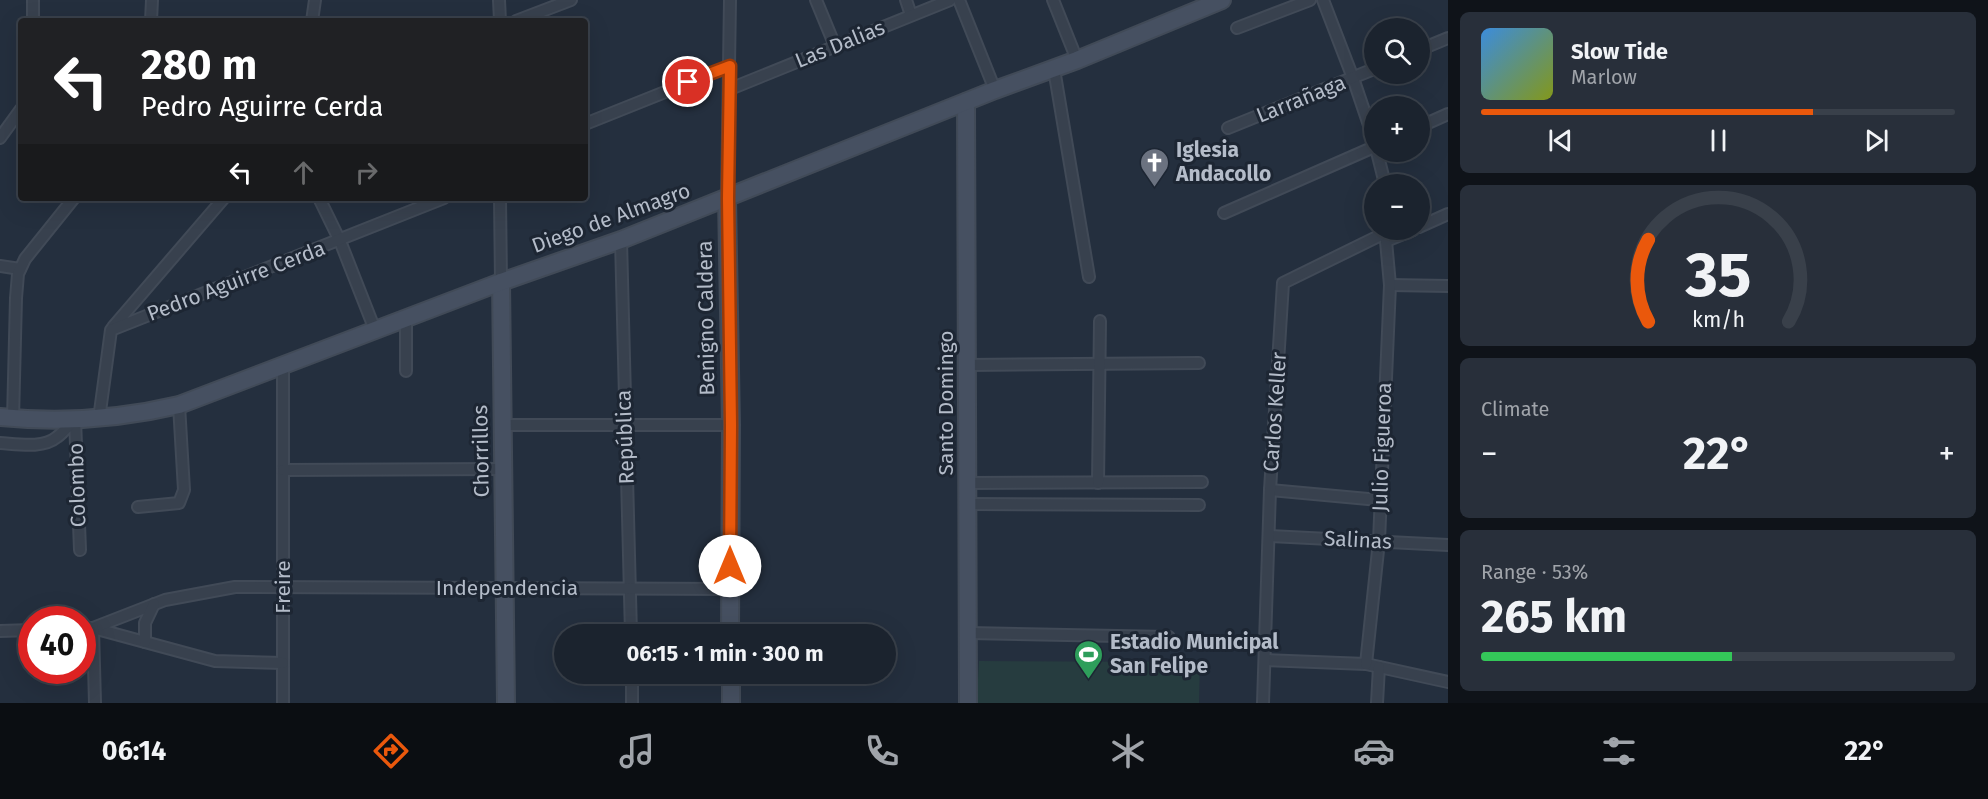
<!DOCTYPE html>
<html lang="en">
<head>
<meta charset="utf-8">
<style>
  :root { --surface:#1b232e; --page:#282f3a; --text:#f1f3f6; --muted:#a0a4aa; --line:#39404a; --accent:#ea580c }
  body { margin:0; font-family:"Fira Sans",sans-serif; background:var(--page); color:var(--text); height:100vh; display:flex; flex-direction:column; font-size:22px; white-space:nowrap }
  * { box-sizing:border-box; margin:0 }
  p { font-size:20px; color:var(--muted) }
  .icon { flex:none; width:33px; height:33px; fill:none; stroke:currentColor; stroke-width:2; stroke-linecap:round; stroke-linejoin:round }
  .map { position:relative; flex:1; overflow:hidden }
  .side { display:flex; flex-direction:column; gap:12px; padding:12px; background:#0f1319; width:540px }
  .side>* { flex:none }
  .hud { position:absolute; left:18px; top:18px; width:570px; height:183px; border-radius:6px; box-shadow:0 6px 24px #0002,0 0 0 2px var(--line); background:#202124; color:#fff; overflow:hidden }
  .controls { position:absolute; left:1364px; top:18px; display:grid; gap:12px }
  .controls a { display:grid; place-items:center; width:66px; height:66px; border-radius:50%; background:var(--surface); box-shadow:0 6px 24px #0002,0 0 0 2px var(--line); font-size:30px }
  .speed { position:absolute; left:18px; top:606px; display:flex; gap:12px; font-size:30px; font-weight:700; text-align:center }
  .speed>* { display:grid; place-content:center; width:78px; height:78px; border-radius:50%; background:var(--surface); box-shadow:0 6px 24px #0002,0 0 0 2px var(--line); line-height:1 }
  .speed .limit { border:9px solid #d22; background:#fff; color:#111 }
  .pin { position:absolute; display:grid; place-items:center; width:51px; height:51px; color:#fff; margin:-26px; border:3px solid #fff; border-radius:50%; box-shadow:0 2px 6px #0007 }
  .me { position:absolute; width:66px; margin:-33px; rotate:0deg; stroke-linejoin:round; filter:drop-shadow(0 0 4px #0008) }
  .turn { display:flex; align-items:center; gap:21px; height:126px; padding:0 24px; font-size:27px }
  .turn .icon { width:78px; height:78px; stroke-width:2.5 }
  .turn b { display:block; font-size:42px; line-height:51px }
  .lanes { display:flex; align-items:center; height:57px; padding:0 24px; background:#0003; justify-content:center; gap:30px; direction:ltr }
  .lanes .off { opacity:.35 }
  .big { font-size:45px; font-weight:700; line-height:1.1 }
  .side .tile { flex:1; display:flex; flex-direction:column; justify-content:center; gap:9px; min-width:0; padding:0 21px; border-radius:9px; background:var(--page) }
  .side .dial { align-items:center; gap:0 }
  .dial svg { height:156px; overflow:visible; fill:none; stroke:var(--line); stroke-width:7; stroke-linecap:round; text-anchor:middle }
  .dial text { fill:var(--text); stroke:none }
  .song { display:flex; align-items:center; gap:18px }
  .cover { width:72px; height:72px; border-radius:9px; background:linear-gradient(135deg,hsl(210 70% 55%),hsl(70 70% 35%)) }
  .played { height:6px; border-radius:3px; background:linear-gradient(90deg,var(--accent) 70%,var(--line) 70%) }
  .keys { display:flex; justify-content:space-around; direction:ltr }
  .heat { display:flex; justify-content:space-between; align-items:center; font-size:33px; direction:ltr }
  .charge { height:9px; border-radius:4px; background:linear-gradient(90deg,#34c759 53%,var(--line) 0) }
  .trip { position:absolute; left:554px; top:624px; width:342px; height:60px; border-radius:30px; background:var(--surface); box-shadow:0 6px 24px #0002,0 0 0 2px var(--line); font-weight:700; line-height:60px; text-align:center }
  .dock { display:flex; height:96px; justify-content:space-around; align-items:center; background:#0b0e12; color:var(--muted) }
  .dock .icon { width:42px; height:42px }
  .dock .active { color:var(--accent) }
  .dock b { font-size:27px; color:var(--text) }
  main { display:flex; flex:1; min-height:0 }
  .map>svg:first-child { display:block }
</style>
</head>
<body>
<main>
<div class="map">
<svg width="1448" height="703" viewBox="0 0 1448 703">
  <rect width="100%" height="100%" fill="#242f3e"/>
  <!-- green -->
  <path fill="#263c3f" d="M979,661l221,1 -1,41h-229v-6h7z"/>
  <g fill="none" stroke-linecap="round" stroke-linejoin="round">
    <defs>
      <g id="street">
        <path d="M33,0v21"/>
        <path d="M499,0l1,21"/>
        <path d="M816,0l19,46"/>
        <path d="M906,0l5,15"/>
        <path d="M959,0l36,90"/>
        <path d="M1053,0l24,60"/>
        <path d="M1323,0l30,78 21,62"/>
        <path d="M151,21l1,-21"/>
        <path d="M312,21l3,-21"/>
        <path d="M516,21l55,-21"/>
        <path d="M1237,28l73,-28"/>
        <path d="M1419,50l29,-12"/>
        <path d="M1054,69l35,208"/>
        <path d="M730,89l220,-89"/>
        <path d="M585,124l145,-58"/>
        <path d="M1419,127l29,-13"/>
        <path d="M1228,128l146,-59"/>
        <path d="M0,138l21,-29"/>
        <path d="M1377,152l8,32"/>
        <path d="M319,198l21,43 35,89"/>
        <path d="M500,198l1,84"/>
        <path d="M727,198l3,-198"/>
        <path d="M1224,213l150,-66"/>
        <path d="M1419,227l29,-13"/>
        <path d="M621,240l10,394"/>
        <path d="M1386,241l27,-11"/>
        <path d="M0,266l20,3"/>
        <path d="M1390,285l58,1"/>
        <path d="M406,318v53"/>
        <path d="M113,327l111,-129"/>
        <path d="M968,365l231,-2"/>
        <path d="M283,366v337"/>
        <path d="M13,419l3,-121 2,-24 7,-15 49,-61"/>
        <path d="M75,419l5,131"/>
        <path d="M99,419l12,-89 333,-132"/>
        <path d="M503,425h228"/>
        <path d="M0,443c17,1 43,6 57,-6 7,-5 12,-12 18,-18"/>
        <path d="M283,470l220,-1"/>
        <path d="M968,483l234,-1"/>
        <path d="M1098,483l2,-162"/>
        <path d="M1270,490l109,10"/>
        <path d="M969,504l230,1"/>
        <path d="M138,507l41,-4 5,-13 -5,-85"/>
        <path d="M1269,536l179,9"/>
        <path d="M82,628h11l122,33 68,2"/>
        <path d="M93,628l72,-28 70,-13 495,2"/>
        <path d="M93,628l2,75"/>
        <path d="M0,631l32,-1"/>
        <path d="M969,633l200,4"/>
        <path d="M145,642v-19l9,-19"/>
        <path d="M1266,660l100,4 82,18"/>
        <path d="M1366,664l13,-123 11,-256 -4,-44 3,-11"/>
        <path d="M632,674v29"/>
        <path d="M1263,703l7,-213 13,-207 106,-52"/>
        <path d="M1377,703l2,-36"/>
      </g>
      <g id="secondary">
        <path d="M966,102l2,601"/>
        <path d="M727,198l4,227 -1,209"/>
        <path d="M501,282l5,421"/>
        <path d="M0,417c61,6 120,2 179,-12l322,-123 120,-42 374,-150 82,-30 145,-60"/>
        <path d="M731,674v29"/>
      </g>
    </defs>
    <!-- street casing -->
    <use href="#street" stroke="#414a57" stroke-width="14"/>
    <!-- secondary casing -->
    <use href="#secondary" stroke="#414a57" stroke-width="20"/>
    <!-- street -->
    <use href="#street" stroke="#38414e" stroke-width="10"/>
    <!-- secondary -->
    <use href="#secondary" stroke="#465061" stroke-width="16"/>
  </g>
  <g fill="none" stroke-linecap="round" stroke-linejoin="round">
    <defs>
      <path id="route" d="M688,82l42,-16 -2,132 3,227 -1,141"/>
    </defs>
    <!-- route casing -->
    <use href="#route" stroke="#983908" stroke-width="15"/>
    <!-- route -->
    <use href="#route" stroke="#ea580c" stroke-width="10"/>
  </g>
  <!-- icons -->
  <defs>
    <symbol id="church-pin" viewBox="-11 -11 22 30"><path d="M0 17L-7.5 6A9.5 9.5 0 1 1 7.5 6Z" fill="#6b7280" stroke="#1d2633"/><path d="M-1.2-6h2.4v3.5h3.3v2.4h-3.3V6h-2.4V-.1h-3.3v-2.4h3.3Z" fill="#fff"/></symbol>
    <symbol id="stadium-pin" viewBox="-11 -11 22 30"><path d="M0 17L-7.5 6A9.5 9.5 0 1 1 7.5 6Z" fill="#2e9e5b" stroke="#1d2633"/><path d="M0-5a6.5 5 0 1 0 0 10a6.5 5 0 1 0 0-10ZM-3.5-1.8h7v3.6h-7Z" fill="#fff"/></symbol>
  </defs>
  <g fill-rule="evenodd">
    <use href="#church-pin" x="1138" y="146" width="33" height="45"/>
    <use href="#stadium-pin" x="1072" y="638" width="33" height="45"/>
  </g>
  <g text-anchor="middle" stroke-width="6" stroke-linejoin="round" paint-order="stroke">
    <!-- street labels -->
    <g font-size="21" fill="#b4bcc9" stroke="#1d2633">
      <text transform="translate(840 44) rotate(-22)" y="7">Las Dalias</text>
      <text transform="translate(1301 99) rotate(-22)" y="7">Larrañaga</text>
      <text transform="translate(611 218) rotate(-20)" y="7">Diego de Almagro</text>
      <text transform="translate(236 281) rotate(-21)" y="7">Pedro Aguirre Cerda</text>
      <text transform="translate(706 318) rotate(-91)" y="7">Benigno Caldera</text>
      <text transform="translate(946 403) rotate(-90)" y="7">Santo Domingo</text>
      <text transform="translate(1275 412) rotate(-86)" y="7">Carlos Keller</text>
      <text transform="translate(625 437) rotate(-92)" y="7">República</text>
      <text transform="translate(1382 447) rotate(-88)" y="7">Julio Figueroa</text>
      <text transform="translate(481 451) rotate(-91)" y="7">Chorrillos</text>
      <text transform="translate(77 485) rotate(-92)" y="7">Colombo</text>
      <text transform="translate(1358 540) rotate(3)" y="7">Salinas</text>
      <text transform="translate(283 587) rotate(-90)" y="7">Freire</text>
      <text x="507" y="595">Independencia</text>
    </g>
    <!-- poi labels -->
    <g font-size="21" font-weight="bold" fill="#b4bcc9" stroke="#1d2633" text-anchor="start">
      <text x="1176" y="157">Iglesia<tspan x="1176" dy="24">Andacollo</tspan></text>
      <text x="1110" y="649">Estadio Municipal<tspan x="1110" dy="24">San Felipe</tspan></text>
    </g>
  </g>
</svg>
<div class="controls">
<a><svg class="icon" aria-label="search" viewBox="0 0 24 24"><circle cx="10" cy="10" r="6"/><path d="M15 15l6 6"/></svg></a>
<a>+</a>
<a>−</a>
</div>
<div class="speed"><div class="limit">40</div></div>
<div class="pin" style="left:688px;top:82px;background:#d93025"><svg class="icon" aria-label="arrive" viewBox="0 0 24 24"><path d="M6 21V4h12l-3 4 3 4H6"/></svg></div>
<svg class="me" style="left:730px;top:566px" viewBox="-20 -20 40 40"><circle r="19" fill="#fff"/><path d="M0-13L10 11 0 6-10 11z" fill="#ea580c"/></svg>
<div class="trip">06:15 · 1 min · 300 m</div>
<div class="hud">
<div class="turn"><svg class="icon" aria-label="left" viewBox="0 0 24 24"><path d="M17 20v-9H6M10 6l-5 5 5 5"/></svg><div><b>280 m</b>Pedro Aguirre Cerda</div></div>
<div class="lanes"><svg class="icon" aria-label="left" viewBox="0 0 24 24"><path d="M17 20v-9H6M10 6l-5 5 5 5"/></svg><svg class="icon off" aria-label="ahead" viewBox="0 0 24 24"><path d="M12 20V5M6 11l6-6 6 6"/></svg><svg class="icon off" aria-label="right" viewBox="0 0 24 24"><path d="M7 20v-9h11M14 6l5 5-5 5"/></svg></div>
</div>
</div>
<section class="side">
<div class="tile">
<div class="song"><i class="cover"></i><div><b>Slow Tide</b><p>Marlow</p></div></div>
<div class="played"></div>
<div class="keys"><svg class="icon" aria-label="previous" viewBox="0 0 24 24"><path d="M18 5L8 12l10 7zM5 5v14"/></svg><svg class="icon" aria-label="pause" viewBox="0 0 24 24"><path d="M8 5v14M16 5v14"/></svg><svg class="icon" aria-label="next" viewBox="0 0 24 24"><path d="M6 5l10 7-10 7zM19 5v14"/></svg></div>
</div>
<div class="tile dial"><svg viewBox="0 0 100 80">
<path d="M14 69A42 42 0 1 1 86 69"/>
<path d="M14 69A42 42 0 0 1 14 27" stroke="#ea580c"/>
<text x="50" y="56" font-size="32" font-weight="700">35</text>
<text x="50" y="72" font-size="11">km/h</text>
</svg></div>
<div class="tile"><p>Climate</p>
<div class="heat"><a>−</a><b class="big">22°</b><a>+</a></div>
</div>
<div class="tile"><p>Range · 53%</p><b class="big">265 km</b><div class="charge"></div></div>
</section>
</main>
<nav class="dock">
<b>06:14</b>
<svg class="icon active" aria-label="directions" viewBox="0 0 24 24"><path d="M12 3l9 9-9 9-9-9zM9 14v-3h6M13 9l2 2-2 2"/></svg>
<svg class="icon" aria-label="music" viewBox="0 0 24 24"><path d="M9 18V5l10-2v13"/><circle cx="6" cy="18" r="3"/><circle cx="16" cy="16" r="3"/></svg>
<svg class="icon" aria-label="phone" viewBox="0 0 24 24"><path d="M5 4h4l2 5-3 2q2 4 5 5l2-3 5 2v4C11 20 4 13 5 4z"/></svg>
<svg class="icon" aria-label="climate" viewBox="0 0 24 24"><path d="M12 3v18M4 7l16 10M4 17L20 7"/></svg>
<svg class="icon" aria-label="car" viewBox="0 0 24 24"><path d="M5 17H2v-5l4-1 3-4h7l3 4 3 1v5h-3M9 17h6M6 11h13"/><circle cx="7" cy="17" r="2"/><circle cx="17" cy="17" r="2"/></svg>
<svg class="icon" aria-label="filters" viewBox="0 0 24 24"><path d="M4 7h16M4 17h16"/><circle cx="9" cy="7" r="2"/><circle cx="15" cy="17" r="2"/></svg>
<b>22°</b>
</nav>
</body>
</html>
